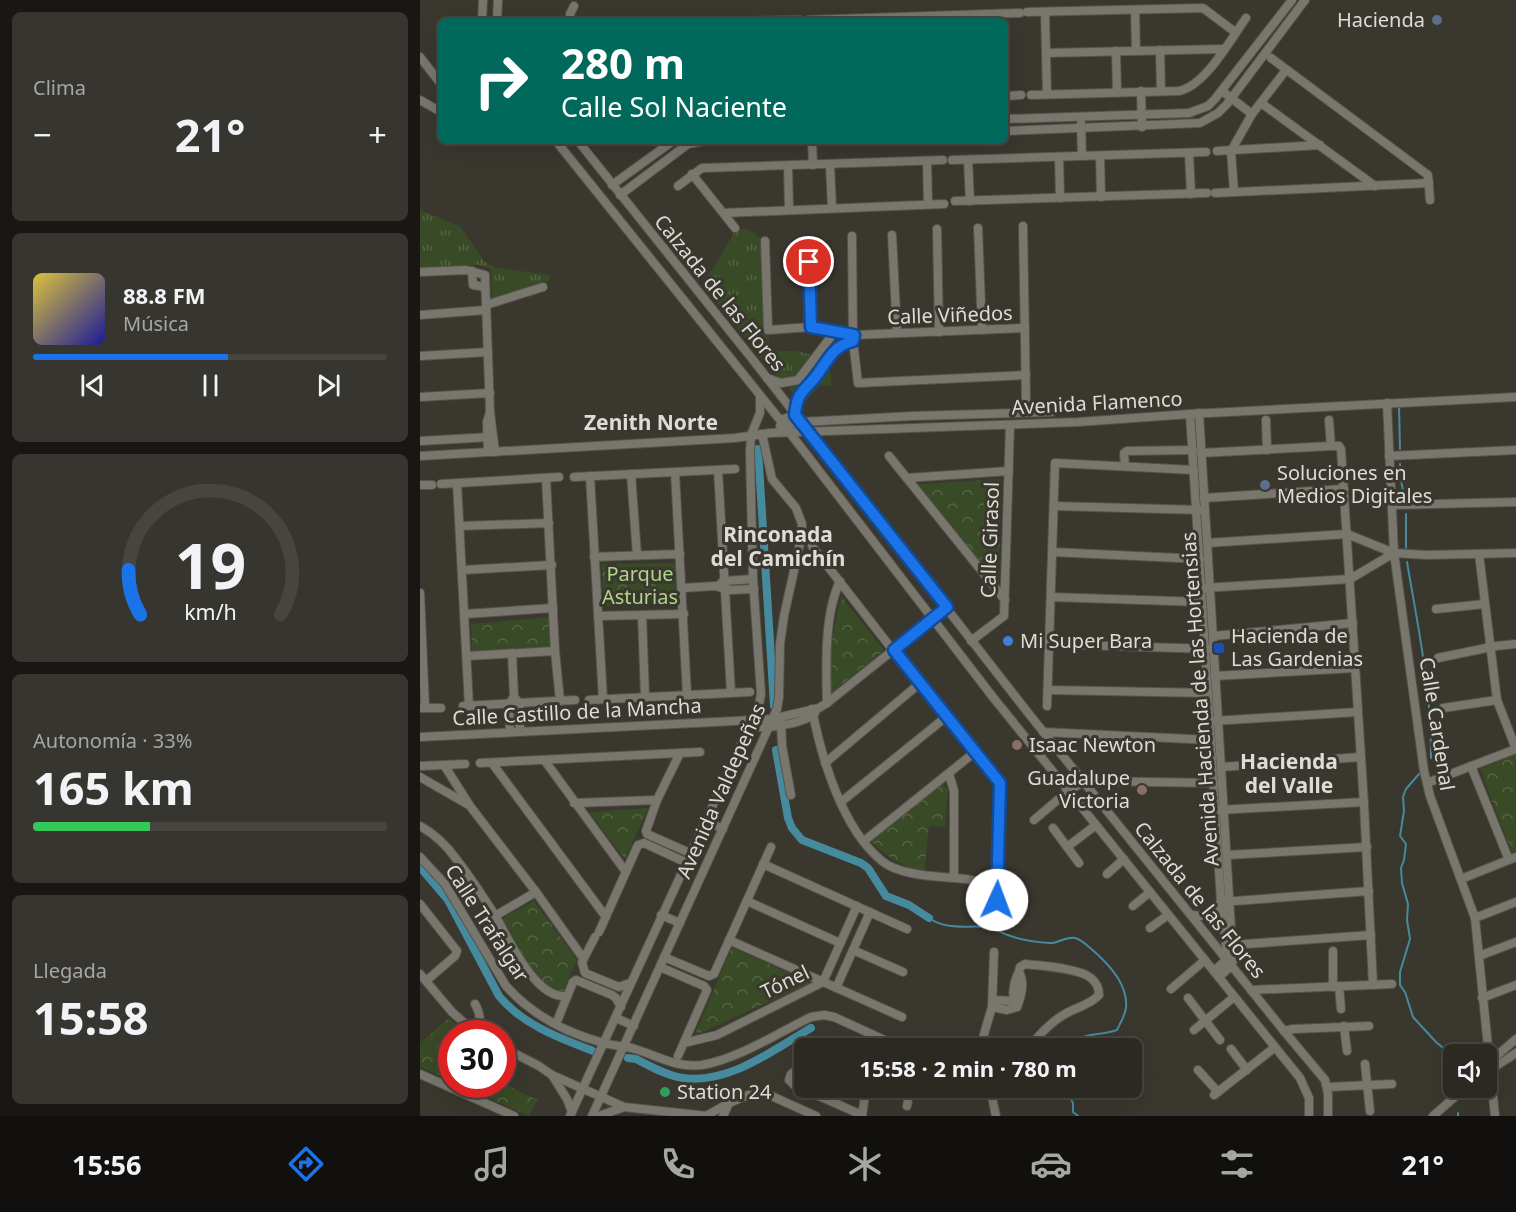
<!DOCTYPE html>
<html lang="es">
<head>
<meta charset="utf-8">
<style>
  :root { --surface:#2b2922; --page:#37352f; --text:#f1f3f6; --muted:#a6a6a5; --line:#474540; --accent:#1a73e8 }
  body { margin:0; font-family:"Noto Sans",sans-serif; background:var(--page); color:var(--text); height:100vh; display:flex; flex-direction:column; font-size:22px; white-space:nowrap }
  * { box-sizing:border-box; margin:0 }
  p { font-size:20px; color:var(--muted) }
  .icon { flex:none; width:33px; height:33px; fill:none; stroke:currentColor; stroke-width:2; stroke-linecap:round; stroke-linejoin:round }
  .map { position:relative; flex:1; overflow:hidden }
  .sheet { display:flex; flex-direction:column; gap:12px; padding:12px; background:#181713; width:420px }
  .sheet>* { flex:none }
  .banner { position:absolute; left:18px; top:18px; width:570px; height:126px; border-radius:9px; box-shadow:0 6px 24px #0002,0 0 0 2px var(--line); background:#00695c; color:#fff; overflow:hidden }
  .fabs { position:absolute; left:1023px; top:1044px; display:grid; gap:12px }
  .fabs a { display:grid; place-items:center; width:54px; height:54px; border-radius:9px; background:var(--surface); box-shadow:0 6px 24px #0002,0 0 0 2px var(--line); font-size:30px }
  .speed { position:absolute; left:18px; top:1020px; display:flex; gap:12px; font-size:30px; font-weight:700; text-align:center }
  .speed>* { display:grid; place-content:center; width:78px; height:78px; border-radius:50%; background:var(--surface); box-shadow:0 6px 24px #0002,0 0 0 2px var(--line); line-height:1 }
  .speed .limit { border:9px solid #d22; background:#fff; color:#111 }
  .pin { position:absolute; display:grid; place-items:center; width:51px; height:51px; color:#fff; margin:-26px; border:3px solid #fff; border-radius:50%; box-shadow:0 2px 6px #0007 }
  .me { position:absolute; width:66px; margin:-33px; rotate:2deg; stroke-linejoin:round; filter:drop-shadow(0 0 4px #0008) }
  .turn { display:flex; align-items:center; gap:21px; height:126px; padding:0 24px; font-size:27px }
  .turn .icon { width:78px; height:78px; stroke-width:2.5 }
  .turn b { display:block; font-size:42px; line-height:51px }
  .big { font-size:45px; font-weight:700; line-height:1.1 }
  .sheet .widget { flex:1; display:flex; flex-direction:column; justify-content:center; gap:9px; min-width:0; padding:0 21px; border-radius:9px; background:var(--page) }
  .sheet .dial { align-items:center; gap:0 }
  .dial svg { height:156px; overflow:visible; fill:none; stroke:var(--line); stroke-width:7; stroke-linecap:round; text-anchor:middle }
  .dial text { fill:var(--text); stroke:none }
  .song { display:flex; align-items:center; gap:18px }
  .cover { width:72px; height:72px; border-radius:9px; background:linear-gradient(135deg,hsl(50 70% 55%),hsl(240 70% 35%)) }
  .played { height:6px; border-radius:3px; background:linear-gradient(90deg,var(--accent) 55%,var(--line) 55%) }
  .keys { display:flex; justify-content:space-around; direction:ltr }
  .heat { display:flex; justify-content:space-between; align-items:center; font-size:33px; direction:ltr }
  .charge { height:9px; border-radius:4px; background:linear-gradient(90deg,#34c759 33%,var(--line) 0) }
  .trip { position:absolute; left:374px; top:1038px; width:348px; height:60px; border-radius:9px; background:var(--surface); box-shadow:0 6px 24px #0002,0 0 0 2px var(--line); font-weight:700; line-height:60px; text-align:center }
  .dock { display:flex; height:96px; justify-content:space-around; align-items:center; background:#11100e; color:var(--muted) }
  .dock .icon { width:42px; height:42px }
  .dock .current { color:var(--accent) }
  .dock b { font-size:27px; color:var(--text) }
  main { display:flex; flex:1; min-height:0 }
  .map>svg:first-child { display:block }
</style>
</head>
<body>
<main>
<section class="sheet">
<div class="widget"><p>Clima</p>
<div class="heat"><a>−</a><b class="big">21°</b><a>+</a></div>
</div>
<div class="widget">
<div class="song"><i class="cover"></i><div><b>88.8 FM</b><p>Música</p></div></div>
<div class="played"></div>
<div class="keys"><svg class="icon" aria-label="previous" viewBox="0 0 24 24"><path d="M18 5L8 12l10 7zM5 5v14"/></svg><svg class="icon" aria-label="pause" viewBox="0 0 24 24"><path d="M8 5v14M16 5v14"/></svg><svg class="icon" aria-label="next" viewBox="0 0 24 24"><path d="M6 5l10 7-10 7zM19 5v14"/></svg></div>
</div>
<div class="widget dial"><svg viewBox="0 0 100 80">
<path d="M14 69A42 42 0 1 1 86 69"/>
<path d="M14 69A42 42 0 0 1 8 46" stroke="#1a73e8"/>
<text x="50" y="56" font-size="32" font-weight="700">19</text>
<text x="50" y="72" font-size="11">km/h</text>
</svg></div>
<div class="widget"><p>Autonomía · 33%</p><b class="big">165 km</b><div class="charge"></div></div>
<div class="widget"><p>Llegada</p><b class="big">15:58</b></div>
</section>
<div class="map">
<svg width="1096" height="1116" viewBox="0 0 1096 1116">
  <defs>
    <pattern id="grass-tufts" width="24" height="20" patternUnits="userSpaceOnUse" patternTransform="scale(1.5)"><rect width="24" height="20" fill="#394a26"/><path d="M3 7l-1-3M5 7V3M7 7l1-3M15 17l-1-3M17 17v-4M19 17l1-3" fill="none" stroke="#556445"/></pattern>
    <pattern id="park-crowns" width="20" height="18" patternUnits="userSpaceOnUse" patternTransform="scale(1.5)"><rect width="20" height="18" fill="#394a26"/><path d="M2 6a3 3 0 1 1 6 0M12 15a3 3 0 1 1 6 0" fill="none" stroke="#556445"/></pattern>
  </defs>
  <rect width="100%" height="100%" fill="#39372e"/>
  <!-- grass -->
  <g fill="url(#grass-tufts)">
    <path d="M0,210l40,16 25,36 12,6 54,7 -1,5 -58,19 -1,-30 -12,-4 -59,3z"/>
    <path d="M317,228l12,2 13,9 3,96h4v17c29,-2 34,-3 60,13l3,20 -13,1 -16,18 -40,-44 -60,-75z"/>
  </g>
  <!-- park -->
  <g fill="url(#park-crowns)">
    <path d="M581,479l-2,106 -82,-101z"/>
    <path d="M256,563l2,41 -74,3 -2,-43z"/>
    <path d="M421,596l43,54 -53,43v-50z"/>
    <path d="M129,617l2,32 -79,4 -1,-29z"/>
    <path d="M1096,753v98l-4,2 -32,-84z"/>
    <path d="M520,783l8,6 -3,38 -16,-1 -5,48c-22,-9 -39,-17 -55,-35z"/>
    <path d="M228,808l-23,51 -36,-47z"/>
    <path d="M114,901l43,59 -15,34c-30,-9 -47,-50 -61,-75z"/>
    <path d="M312,947l78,36 -116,53z"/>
    <path d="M29,1018l14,15 -11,1 -1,47 -31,-14v-24z"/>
    <path d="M83,1083l34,17 -8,16 -70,-31 43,-1z"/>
  </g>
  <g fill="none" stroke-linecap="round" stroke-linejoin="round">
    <!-- stream -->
    <g stroke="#458a9d" stroke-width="2">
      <path d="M979,406l1,43"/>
      <path d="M980,464l1,17 4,18"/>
      <path d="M986,548v-34"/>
      <path d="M987,562c11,65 25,130 24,196"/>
      <path d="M999,774l-13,15 -3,8 1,14 -4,25 6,8 -2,16 -3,8 1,15 6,21 -1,16 3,19 -10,33v13l5,7 8,25 23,25 12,10 6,18"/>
      <path d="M509,918c19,13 37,7 58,9 7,1 14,6 21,8 12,5 28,7 41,8 9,1 16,-7 26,-5 8,2 16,11 22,16 15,14 31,32 29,54 -1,8 -6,15 -9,22 -22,7 -33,1 -52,18"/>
      <path d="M645,1088l8,15v9l5,4"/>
      <path d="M1038,1113v3"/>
    </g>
    <!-- canal -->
    <g stroke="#458a9d" stroke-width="8">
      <path d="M338,449l16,257"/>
      <path d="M356,750l12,68 4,10 10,12 59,23 7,5 18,28 23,9 20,13"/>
      <path d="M0,867l28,33 51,96c24,29 60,42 94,55"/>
      <path d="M208,1058l8,1c14,7 31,17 47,19 47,6 90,-28 128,-50"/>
    </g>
    <defs>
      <g id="minor">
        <path d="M715,10l1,41"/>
        <path d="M607,12l176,-4 32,24"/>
        <path d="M625,12l2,82"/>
        <path d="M388,20l212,-7"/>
        <path d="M62,21l1,-21"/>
        <path d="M77,21l1,-21"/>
        <path d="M151,21l-1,-7 4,-8"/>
        <path d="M327,21l53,-1"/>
        <path d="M740,50l1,41"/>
        <path d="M696,51l1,41"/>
        <path d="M626,53l177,-4"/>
        <path d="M0,57l21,27"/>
        <path d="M851,58l157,117 2,25"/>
        <path d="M721,91l1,36"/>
        <path d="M802,91l30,23"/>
        <path d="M611,95l148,-4c27,-6 51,-51 67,-73"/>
        <path d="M585,96l16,-1"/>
        <path d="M0,100l21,12"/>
        <path d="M841,103l114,83"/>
        <path d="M585,119l184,-6 19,-7 7,-7 77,-99"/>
        <path d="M661,123l1,33"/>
        <path d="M585,131l195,-8 18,-10 9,-9 78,-104"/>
        <path d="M136,141l224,279 212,276 308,382 9,20v18"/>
        <path d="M158,141l175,219 276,354 255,317 41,49 3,14v22"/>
        <path d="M392,141l1,24"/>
        <path d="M797,151l103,-6"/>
        <path d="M769,153l2,41"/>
        <path d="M680,156l1,41"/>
        <path d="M639,157l1,41"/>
        <path d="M532,160l254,-8"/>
        <path d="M548,160l2,41"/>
        <path d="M507,161l1,43"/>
        <path d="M410,165l2,43"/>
        <path d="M368,166l1,44"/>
        <path d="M272,174l43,54"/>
        <path d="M192,185l61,-44"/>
        <path d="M258,186l24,-18 241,-8"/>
        <path d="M814,192l-3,-41 21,-37 34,-44"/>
        <path d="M795,193l214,-10"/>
        <path d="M200,195l68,-51 16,-3"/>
        <path d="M535,201l252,-8"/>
        <path d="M304,213l220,-9"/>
        <path d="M603,226l3,174"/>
        <path d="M558,228l4,102"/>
        <path d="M517,229l2,103"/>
        <path d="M472,235l5,98"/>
        <path d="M432,236l1,105 5,42 168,-8"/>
        <path d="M345,241l3,89 43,-3 43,8 171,-7"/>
        <path d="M388,241l3,86"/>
        <path d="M52,271l1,14 12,2"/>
        <path d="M0,272l46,-2 19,5 5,137"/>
        <path d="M66,305l57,-18"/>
        <path d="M0,315l66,-5"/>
        <path d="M0,356l68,-4"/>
        <path d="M347,378l14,5 17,-3 38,-50"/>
        <path d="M0,397l70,-4"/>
        <path d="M967,403l7,150 30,218 6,25 45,122 20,198"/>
        <path d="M779,413l34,548 -2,5 -12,11"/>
        <path d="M770,414l31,488 6,52 -1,6 -12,11"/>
        <path d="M360,420l15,-5c2,-24 9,-23 22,-40 11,-15 16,-29 36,-34"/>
        <path d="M846,420l1,30"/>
        <path d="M909,420l2,26"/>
        <path d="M360,426l21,-4 112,-6 139,-4"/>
        <path d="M0,441l71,-4"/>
        <path d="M68,452l-1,-30 3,-10 5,40"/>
        <path d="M781,453l130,-7h8l2,3 23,355 9,181"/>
        <path d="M0,456l315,-18 35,-5 308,-11 112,-8 326,-17"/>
        <path d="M469,456l116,144"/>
        <path d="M969,456l127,-6"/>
        <path d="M705,466l-1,-13 3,-2 66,-1"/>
        <path d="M298,470l13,223"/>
        <path d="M255,472l12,223"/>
        <path d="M211,474l6,81"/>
        <path d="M170,476l13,223"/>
        <path d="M154,477l161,-8"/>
        <path d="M126,478l9,173 5,50"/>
        <path d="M487,478l102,-7"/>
        <path d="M37,483l12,223"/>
        <path d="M21,484l118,-7"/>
        <path d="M0,485h12"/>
        <path d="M784,498l140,-9"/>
        <path d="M972,505l124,-3"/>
        <path d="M634,506l147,4"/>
        <path d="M40,526l89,-3"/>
        <path d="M787,543l140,-9 47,19 33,2 89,-2"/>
        <path d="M392,546l107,138 82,99 -5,131"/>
        <path d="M632,552l148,7"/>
        <path d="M1059,554l18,146 19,49"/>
        <path d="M174,557l86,-3"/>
        <path d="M43,570l89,-5"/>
        <path d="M301,583l3,-2 29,-2"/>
        <path d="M262,588l33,-2 16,4 23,-1"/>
        <path d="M784,588l146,-9 44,-26"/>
        <path d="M0,593l5,115"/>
        <path d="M631,597l151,5"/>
        <path d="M1016,609l49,-5"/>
        <path d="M45,614l88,-6"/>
        <path d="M222,615l3,82"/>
        <path d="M178,616l86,-2"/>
        <path d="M793,636l140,-13"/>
        <path d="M551,641l33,-25 6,-191"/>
        <path d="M629,644l161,5"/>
        <path d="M47,656l88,-5"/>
        <path d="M1018,658l58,-12 20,-2"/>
        <path d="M795,676l140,-8"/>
        <path d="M628,690l160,3"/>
        <path d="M96,699l3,5 1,27"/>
        <path d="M169,700l161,-8"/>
        <path d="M407,703c-1,-37 -3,-88 13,-122"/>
        <path d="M43,706l112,-6"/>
        <path d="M627,706l8,-243 139,7"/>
        <path d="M1,708h20"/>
        <path d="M1023,708l54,-8"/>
        <path d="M392,709c9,47 30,120 70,152 7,6 19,10 29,12 18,4 37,4 55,6 10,2 21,5 31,8"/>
        <path d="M361,721l1,25 9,49"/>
        <path d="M793,721l145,-9"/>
        <path d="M325,725c15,6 59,-1 70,-12"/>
        <path d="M90,732l-1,-28 5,-7 -2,-44"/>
        <path d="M623,732l168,8"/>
        <path d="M0,737l352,-18 47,-11 8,-5 120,-96"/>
        <path d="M260,753l-23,47 -11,31 1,3 43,19"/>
        <path d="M125,761l81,111"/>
        <path d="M60,763l220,-11"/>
        <path d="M72,763l114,154"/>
        <path d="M405,763l94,-79"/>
        <path d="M24,765l26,41 66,86 47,66"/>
        <path d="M0,766l45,-2"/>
        <path d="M1051,766l38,94"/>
        <path d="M801,767l140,-10"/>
        <path d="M529,774l5,17v87"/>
        <path d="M0,777l47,27"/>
        <path d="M1007,783l89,-34"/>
        <path d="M421,802l105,-85"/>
        <path d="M154,803l83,-3"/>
        <path d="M799,810l145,-8"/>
        <path d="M284,820l19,9"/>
        <path d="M614,820l34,-29 17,-10 129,2"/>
        <path d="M0,826c15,8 27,20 37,34 14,18 27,38 39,57 13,23 40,83 71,79"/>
        <path d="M633,828l26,35"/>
        <path d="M444,841l111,-89"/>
        <path d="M647,847l29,-22"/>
        <path d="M807,855l140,-8"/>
        <path d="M0,857l25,27 61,102c26,29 60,47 98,57 10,3 21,3 31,6 23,7 41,19 67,16 36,-6 76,-32 109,-48l13,-2 10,2 68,31"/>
        <path d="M343,864l144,65"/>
        <path d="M687,874l17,-15"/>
        <path d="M1041,879l55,-22"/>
        <path d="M327,901l93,42"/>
        <path d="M0,904l37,47 -2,5 -29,25"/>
        <path d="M713,906l17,-14"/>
        <path d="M241,915l19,8"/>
        <path d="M772,915c14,3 21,-1 29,-13l148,-11"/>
        <path d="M75,916l41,-24"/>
        <path d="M1055,918l41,-16"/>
        <path d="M730,928l18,-13"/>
        <path d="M179,932l39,-87 6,-2 41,19"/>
        <path d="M175,937l-13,25 3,11 34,14 11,-4"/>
        <path d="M309,940l173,77"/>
        <path d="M812,945l139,-10"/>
        <path d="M433,950l50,22"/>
        <path d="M913,951v36"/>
        <path d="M1059,956l37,-14"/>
        <path d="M244,957l45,19 5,-2 57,-127"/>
        <path d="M240,967l44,19 3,4 -29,66"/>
        <path d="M599,972l1,-5 5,-3c16,2 54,4 66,14 6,5 8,11 8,17 -9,10 -22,12 -34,19 -11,6 -30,23 -34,34"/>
        <path d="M599,972c6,10 2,25 -2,35 -6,-9 -4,-25 2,-35z"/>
        <path d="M0,974l32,38 25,22"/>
        <path d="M919,986l2,23"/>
        <path d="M416,988l34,-76"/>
        <path d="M751,989l34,-29"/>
        <path d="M831,990l141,-6"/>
        <path d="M768,998l32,42"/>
        <path d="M1062,998l34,-13"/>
        <path d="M573,1000l20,1"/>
        <path d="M55,1004c6,11 6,18 1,29"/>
        <path d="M572,1007l15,3 10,-3"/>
        <path d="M196,1018l18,8"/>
        <path d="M138,1019l15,-37 3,-2 36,15 4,3 5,9"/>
        <path d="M924,1026l3,25"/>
        <path d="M774,1030l40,-33"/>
        <path d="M864,1031l9,-2 76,-3"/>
        <path d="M264,1043l33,-8 106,-53 34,-76"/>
        <path d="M395,1044l14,4"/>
        <path d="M82,1047l37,19 13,9 72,32 83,9"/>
        <path d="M560,1048l12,-41 2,-55"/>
        <path d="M811,1049l16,21"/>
        <path d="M945,1064l5,47"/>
        <path d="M1067,1064l29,-25"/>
        <path d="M384,1065l-13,9 -2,6 5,5 68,30"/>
        <path d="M778,1070l20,22"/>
        <path d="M1067,1072l29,-19"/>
        <path d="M0,1074l94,42"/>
        <path d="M132,1075l15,24 5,13"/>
        <path d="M908,1087l64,-3"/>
        <path d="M517,1088l55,6"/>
        <path d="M570,1088l6,28"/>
        <path d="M794,1095l60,-47"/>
        <path d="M309,1103l26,-11 12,2 49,22"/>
        <path d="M487,1106l3,-18"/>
        <path d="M150,1116l189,-411 2,-11 -8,-115 -3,-126 1,-18 9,-22v-16"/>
        <path d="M172,1116l185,-407 2,-12 1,-53 4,-28 17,-77 1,-15 -6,-16 -24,-29 -10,-45"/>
        <path d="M179,1116l25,-9"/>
        <path d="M286,1116l23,-13 -6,13"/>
        <path d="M442,1116l4,-28"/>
        <path d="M1013,1116l32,-28"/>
      </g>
    </defs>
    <!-- minor casing -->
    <use href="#minor" stroke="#55534c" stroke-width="10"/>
    <!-- minor -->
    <use href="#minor" stroke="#79776d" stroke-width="8"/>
  </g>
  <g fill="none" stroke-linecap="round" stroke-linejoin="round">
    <defs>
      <path id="route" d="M389,262l2,65 43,8 -1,6c-20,5 -25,19 -36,34 -13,17 -20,16 -22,40l152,192 -53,43 106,133 -3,117"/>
    </defs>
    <!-- route casing -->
    <use href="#route" stroke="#114b97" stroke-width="15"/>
    <!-- route -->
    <use href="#route" stroke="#1a73e8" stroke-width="10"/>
  </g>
  <!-- markers -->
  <g fill="#5c6f8a" stroke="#39372e" stroke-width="2">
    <circle cx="1017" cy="20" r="6"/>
    <circle cx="845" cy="485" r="6"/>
  </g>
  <circle fill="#3f7fe0" stroke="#39372e" stroke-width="2" cx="588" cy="641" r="6"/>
  <rect fill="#1a4fb4" stroke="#39372e" stroke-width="2" x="793" y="642" width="12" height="12" rx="3"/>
  <g fill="#8d6e63" stroke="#39372e" stroke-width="2">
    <circle cx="597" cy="745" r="6"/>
    <circle cx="722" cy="790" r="6"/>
  </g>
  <circle fill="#2e9e5b" stroke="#39372e" stroke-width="2" cx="245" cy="1092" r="6"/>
  <g text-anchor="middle" stroke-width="6" stroke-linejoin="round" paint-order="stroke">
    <!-- poi labels -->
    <g font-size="20" fill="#dddcd7" stroke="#39372e" text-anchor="start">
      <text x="1005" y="27" text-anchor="end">Hacienda</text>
      <text x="857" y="480">Soluciones en<tspan x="857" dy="23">Medios Digitales</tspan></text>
      <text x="811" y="643">Hacienda de<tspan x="811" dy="23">Las Gardenias</tspan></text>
      <text x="600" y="648">Mi Super Bara</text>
      <text x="609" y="752">Isaac Newton</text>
      <text x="710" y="785" text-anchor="end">Guadalupe<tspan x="710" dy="23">Victoria</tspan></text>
      <text x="257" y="1099">Station 24</text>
    </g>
    <!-- street labels -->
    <g font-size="20" fill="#dddcd7" stroke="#39372e">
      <text transform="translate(300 293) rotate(51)" y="7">Calzada de las Flores</text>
      <text transform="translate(530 315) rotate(-2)" y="7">Calle Viñedos</text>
      <text transform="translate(677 403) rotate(-3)" y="7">Avenida Flamenco</text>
      <text transform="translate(570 540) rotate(-88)" y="7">Calle Girasol</text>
      <text transform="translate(780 699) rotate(-94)" y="7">Avenida Hacienda de las Hortensias</text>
      <text transform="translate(157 712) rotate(-3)" y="7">Calle Castillo de la Mancha</text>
      <text transform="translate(1017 724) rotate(81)" y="7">Calle Cardenal</text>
      <text transform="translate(301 791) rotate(-66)" y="7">Avenida Valdepeñas</text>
      <text transform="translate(780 900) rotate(51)" y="7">Calzada de las Flores</text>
      <text transform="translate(67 923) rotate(57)" y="7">Calle Trafalgar</text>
      <text transform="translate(365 982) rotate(-26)" y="7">Tónel</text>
    </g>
    <!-- park labels -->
    <g font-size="20" fill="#b1d48a" stroke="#39372e">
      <text x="220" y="581">Parque<tspan x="220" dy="23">Asturias</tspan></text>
    </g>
    <!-- neighbourhood labels -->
    <g font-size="21" font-weight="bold" fill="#dddcd7" stroke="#39372e">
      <text x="231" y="430">Zenith Norte</text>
      <text x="358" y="542">Rinconada<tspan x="358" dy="24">del Camichín</tspan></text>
      <text x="869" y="769">Hacienda<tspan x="869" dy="24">del Valle</tspan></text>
    </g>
  </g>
</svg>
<div class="fabs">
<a><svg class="icon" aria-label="sound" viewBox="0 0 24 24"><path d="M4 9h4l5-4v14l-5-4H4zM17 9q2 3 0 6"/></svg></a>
</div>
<div class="speed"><div class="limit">30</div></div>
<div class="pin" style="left:389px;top:262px;background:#d93025"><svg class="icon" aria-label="arrive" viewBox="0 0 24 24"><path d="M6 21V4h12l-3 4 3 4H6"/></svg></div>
<svg class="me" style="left:577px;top:900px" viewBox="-20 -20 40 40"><circle r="19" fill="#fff"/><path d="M0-13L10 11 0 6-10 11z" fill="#1a73e8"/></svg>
<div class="trip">15:58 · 2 min · 780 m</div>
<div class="banner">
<div class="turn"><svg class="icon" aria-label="right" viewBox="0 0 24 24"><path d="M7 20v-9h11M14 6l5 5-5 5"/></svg><div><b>280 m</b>Calle Sol Naciente</div></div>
</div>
</div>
</main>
<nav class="dock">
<b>15:56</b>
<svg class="icon current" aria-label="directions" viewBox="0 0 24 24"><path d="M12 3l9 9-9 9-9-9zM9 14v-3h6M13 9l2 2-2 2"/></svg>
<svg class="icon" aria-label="music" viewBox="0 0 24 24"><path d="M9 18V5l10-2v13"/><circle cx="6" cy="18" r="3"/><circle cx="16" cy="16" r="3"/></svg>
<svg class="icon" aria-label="phone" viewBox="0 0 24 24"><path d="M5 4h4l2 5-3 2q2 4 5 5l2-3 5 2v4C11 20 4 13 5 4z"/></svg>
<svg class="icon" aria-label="climate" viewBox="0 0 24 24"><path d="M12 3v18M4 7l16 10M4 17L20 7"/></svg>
<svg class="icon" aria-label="car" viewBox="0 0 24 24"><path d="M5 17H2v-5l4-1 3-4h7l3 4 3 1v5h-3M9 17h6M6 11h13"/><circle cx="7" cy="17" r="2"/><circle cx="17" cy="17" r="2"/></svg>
<svg class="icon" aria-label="filters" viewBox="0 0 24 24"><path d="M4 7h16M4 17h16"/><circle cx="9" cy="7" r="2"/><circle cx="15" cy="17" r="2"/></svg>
<b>21°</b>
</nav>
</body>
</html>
